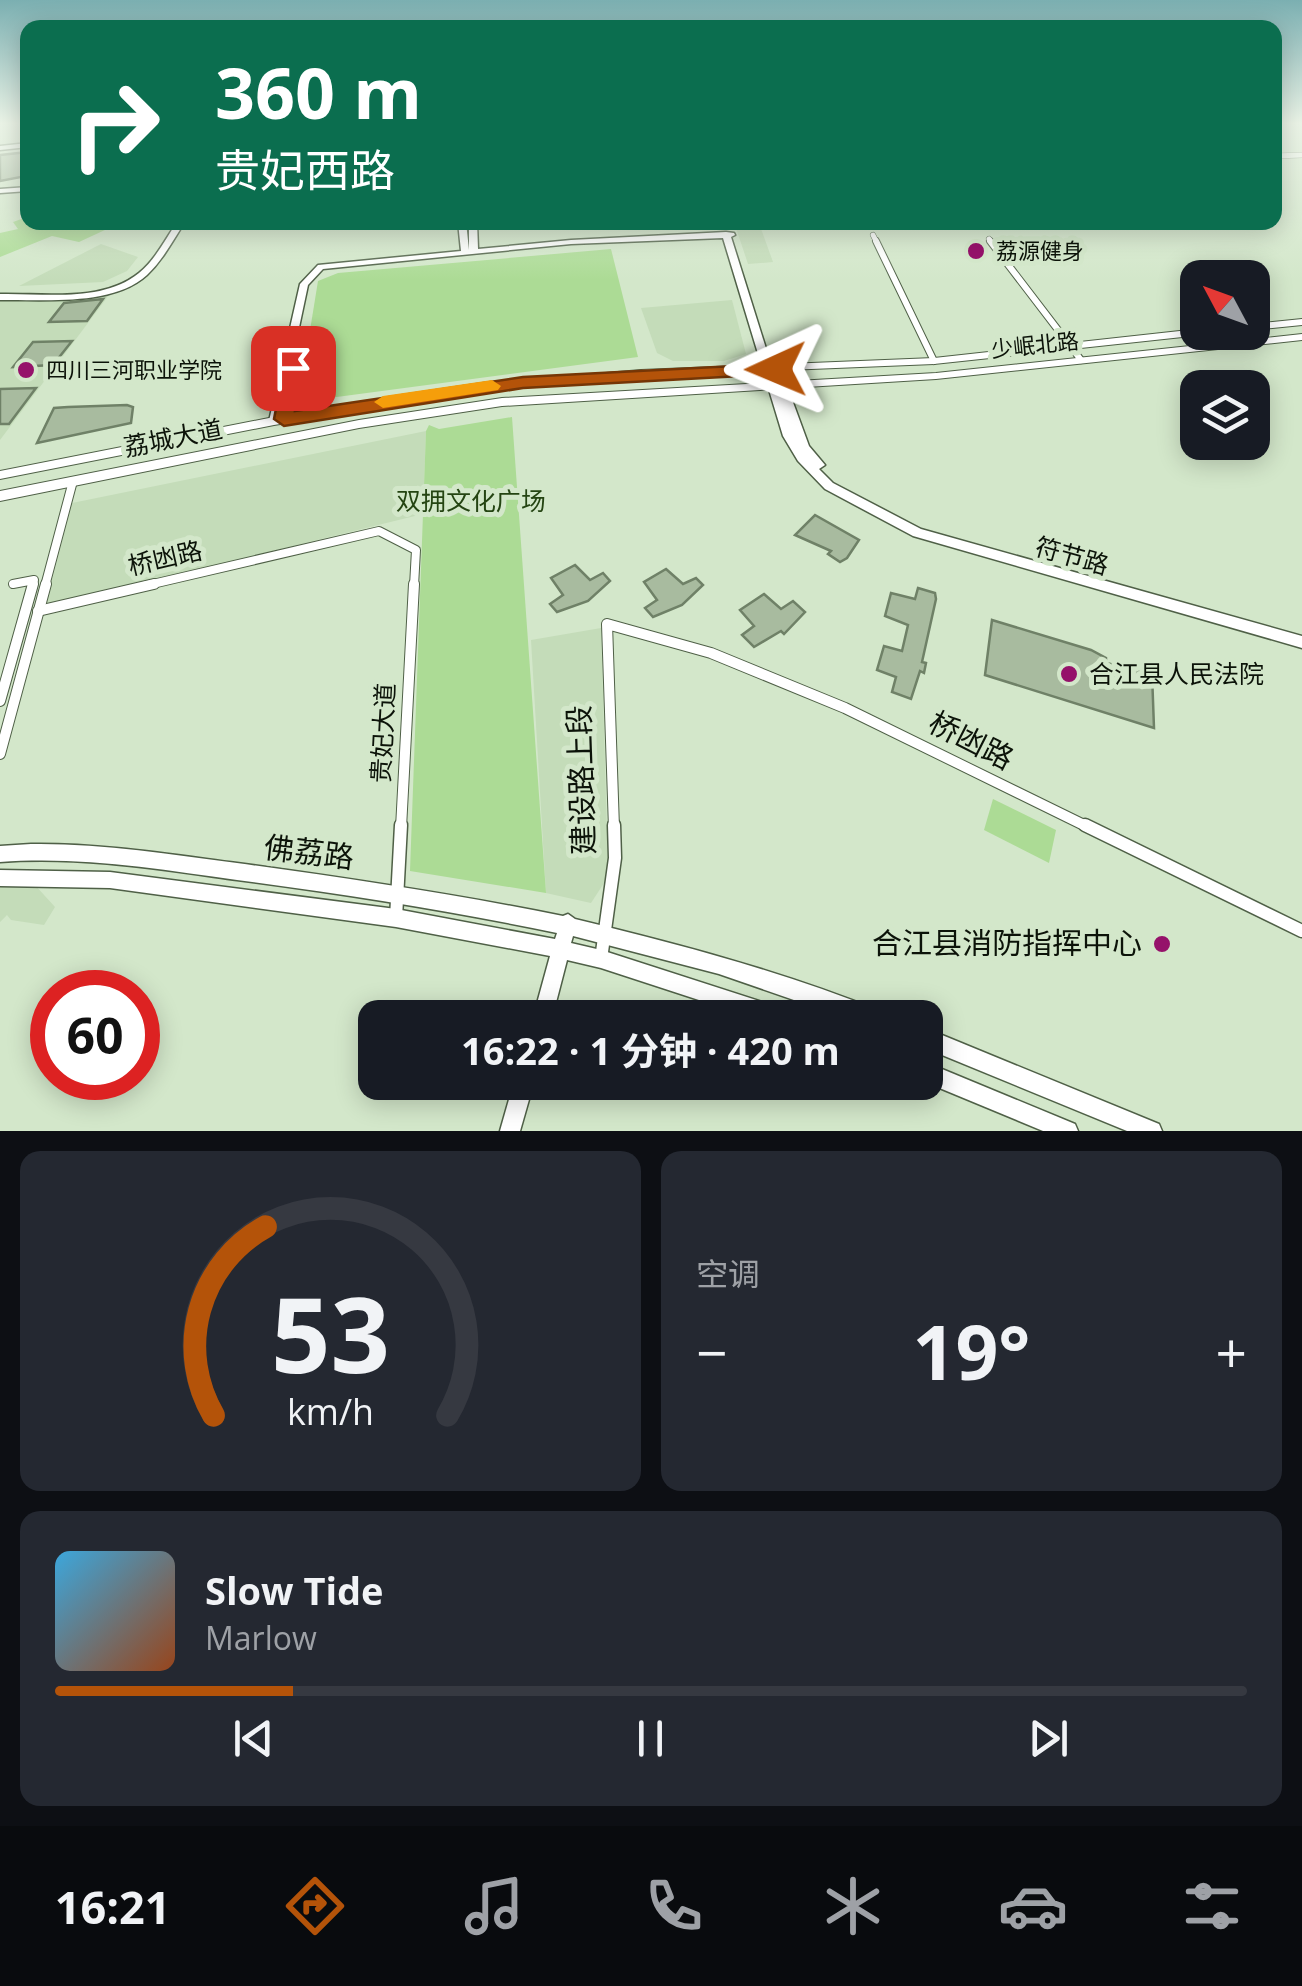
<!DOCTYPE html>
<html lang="zh">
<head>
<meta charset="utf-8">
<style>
  :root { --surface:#171b24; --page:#242831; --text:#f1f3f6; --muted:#9ea1a6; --line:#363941; --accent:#b45309 }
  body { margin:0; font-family:"Open Sans","Noto Sans SC",sans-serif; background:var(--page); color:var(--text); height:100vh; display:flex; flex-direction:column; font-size:38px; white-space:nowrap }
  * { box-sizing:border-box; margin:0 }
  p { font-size:32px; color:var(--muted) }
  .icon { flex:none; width:55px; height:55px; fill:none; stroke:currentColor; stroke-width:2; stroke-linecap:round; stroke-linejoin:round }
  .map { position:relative; height:1131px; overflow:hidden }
  .panel { display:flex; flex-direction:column; gap:20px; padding:20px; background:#0d0f14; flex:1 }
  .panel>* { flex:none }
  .guide { position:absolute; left:20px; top:20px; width:1262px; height:210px; border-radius:20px; box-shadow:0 5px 25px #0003; background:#0b6e4f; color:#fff; overflow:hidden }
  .needle { width:65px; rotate:311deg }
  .controls { position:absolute; left:1180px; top:260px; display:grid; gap:20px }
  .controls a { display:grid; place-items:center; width:90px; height:90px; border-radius:20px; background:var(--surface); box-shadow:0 5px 25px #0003; font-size:50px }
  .speed { position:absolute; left:30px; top:970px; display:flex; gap:20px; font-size:50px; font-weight:700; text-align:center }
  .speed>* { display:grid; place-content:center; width:130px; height:130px; border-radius:50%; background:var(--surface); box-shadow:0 5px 25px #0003; line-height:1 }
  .speed .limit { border:15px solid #d22; background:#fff; color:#111 }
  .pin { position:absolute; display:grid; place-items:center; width:85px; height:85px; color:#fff; margin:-42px; border-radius:20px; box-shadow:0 5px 15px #0006 }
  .me { position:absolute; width:110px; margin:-55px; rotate:269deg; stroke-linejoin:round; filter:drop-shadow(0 0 8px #0008) }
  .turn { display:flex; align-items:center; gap:35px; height:210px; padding:0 30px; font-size:45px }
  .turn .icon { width:130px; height:130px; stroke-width:2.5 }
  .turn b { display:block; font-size:70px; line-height:85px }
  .big { font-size:75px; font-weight:700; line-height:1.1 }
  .panel .tile { flex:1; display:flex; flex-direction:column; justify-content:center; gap:15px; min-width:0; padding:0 35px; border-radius:20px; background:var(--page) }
  .panel .dial { align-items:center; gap:0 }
  .dial svg { height:260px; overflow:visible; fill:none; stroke:var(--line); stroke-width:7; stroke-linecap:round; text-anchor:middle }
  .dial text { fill:var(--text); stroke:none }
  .song { display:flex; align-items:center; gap:30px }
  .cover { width:120px; height:120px; border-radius:15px; background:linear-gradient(135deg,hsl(200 70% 55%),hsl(20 70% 35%)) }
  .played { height:10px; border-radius:5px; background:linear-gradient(90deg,var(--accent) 20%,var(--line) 20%) }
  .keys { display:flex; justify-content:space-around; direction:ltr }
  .heat { display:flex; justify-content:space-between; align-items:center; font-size:55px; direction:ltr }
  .panel .tiles { flex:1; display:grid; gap:20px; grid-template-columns:1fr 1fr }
  .tile:last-child { grid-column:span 2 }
  .trip { position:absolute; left:358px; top:1000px; width:585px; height:100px; border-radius:20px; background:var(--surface); box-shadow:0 5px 25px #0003; font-weight:700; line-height:100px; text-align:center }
  .menu { display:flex; height:160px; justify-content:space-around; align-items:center; background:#090b0e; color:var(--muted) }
  .menu .icon { width:70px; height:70px }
  .menu .current { color:var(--accent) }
  .menu b { font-size:45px; color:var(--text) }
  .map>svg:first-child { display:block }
</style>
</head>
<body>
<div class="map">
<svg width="1302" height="1131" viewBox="0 0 1302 1131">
  <rect width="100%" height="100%" fill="#d3e7ca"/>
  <!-- built -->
  <g fill="#c4dcb9">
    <path d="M760,226l13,36 -25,2 -12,-36z"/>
    <path d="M101,244l37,13 -11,14 -24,11 -84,4z"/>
    <path d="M109,295l-109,145v-139z"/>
    <path d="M732,300l14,54 -22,7h-51l-16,-8 -16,-45z"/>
    <path d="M426,431l-3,83 -378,93 27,-104z"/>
    <path d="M601,628l7,237 -4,18 -13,20 -45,-10 -15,-253z"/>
    <path d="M34,884l21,23 -11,18 -33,-5 -4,-5 -7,7v-36z"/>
  </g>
  <!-- green -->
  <g fill="#acdb95">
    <path d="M27,217l1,5 30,5 62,-4 -41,19 -27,-6 -52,21v-24l18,-4 -5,-7z"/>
    <path d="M611,249l27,108 -324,43 -14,-8 18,-111 20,-8z"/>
    <path d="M512,417l34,476 -136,-22 16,-440 3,-6 10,4z"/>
    <path d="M993,799l63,31 -7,33 -65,-33z"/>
  </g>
  <!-- building -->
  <g fill="#a8bb9f" stroke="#6f8167" stroke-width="2.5">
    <path d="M28,152l-7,25 -21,4v-26z"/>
    <path d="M103,299l-16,22 -38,1 15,-19z"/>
    <path d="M72,341l-19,24 -40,2 20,-25z"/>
    <path d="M36,388l-27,36h-9v-35z"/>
    <path d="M68,407l59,-2 6,2 -2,16 -94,20 17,-35z"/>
    <path d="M815,515l44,25 -12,18 -7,4 -12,-8 3,-3 -36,-16z"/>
    <path d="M575,565l15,15 13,-7 7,8 -22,20 -31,11 -7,-8 13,-9 -12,-17z"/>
    <path d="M666,569l17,15 13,-6 7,7 -21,20 -29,12 -8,-9 12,-8 -13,-18z"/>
    <path d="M918,588l17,5 1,6 -14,63 4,1 -2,10 -4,-2 -9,28 -19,-7 4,-15 -19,-7 7,-24 18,5 6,-26 -23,-9 6,-23 24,6z"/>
    <path d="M764,594l17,15 12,-8 12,11 -21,22 -3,-3 -27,16 -12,-12 12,-9 -14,-16z"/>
    <path d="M992,620l99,30 15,8v5l46,10 2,55 -169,-53z"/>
  </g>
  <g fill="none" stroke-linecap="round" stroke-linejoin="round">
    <defs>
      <g id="street-far4">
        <path d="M1275,156l27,-1"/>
        <path d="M873,235l4,8"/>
        <path d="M989,239l3,4"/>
      </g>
      <g id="street-far3">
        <path d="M876,241l58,120"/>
        <path d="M990,241l91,119"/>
      </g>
      <g id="street-far2">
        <path d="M13,584l21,-4 -2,6"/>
        <path d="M45,586l28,-105"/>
        <path d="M144,586l235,-55 37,19 -2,36"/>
      </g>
      <g id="street-far1">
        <path d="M38,611l116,-27"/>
        <path d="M0,701l33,-117"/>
        <path d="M0,754l46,-170"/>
        <path d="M401,828l13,-244"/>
        <path d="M614,828l-7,-204 104,29 134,55 245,120"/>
      </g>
      <g id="street">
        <path d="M1085,825l217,106"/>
        <path d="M396,918l5,-93"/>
        <path d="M601,959l14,-101 -1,-33"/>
      </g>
      <g id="secondary">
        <path d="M28,143v4l-28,3v-4z"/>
        <path d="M28,187v4l-28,2v-4z"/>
        <path d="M177,222h8c-12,18 -22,38 -38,53 -35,32 -103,24 -147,25v-6c44,-1 102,9 139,-21 16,-13 26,-33 38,-51z"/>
        <path d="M458,222h8l3,28v-28h8l1,27 93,-9 155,-8 8,1 1,2 -4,2 43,137 4,-2 5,3 26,71 16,19 -6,4 14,14 88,46 381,107v12l-389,-112 -88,-47 -27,-28 -15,-25 -60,-198 -152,6 -248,25 -15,16 -18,85 7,3 -8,46 -5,3 -5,-2 -1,3h-8l-1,-2 31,-137 18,-19 143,-14z"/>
        <path d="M31,844c69,-1 137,10 206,19 109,15 218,31 326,53l5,-2 7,5c103,25 206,52 305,92l2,7h-36l-127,-44 -146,-38 -2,7 30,7 183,59 7,2 2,7h-39l-153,-50 -34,-8 -15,58h-19l17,-62 -154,-29 -286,-39 -110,-2v-16l110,2 286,37 159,30 2,-6c-106,-22 -212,-39 -320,-53 -79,-11 -157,-24 -237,-18v-16z"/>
        <path d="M925,1028l234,96 3,7h-35l-202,-83z"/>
        <path d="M925,1062l150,62 3,7h-35l-118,-49z"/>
        <path d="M514,1082h20l-14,49h-20z"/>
      </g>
      <g id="primary">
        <path d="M1302,319v6l-50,5v-6z"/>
        <path d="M1198,329v3h8l-5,3 -267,29 -293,12 -141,12 -226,37 -274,54v-8l274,-54 226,-35 141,-12 293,-12z"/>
        <path d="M1302,334v6l-366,39 -434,27 -143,22 -359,73v-10l359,-71 143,-22 434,-25z"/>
      </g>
    </defs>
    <!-- street-far4 casing -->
    <use href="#street-far4" stroke="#4f6047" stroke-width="6"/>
    <!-- street-far3 casing -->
    <use href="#street-far3" stroke="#4f6047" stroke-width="8"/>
    <!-- street-far2 casing -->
    <use href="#street-far2" stroke="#4f6047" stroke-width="10"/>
    <!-- street-far1 casing -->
    <use href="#street-far1" stroke="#4f6047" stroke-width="12"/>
    <!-- street casing -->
    <use href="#street" stroke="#4f6047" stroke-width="15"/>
    <!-- secondary casing -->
    <use href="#secondary" stroke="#4f6047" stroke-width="3"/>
    <!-- primary casing -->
    <use href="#primary" stroke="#4f6047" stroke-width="2"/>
    <!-- street-far4 -->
    <use href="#street-far4" stroke="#fff" stroke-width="5"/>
    <!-- street-far3 -->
    <use href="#street-far3" stroke="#fff" stroke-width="6"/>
    <!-- street-far2 -->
    <use href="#street-far2" stroke="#fff" stroke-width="8"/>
    <!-- street-far1 -->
    <use href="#street-far1" stroke="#fff" stroke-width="10"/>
    <!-- street -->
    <use href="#street" stroke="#fff" stroke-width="12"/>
    <!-- secondary -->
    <use href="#secondary" fill="#fff" fill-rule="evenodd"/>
    <!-- primary -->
    <use href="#primary" fill="#fff" fill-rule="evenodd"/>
  </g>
  <!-- sky -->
  <linearGradient id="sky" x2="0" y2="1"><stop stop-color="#7bafb1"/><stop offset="0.44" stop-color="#ebf4e7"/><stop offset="1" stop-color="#ebf4e7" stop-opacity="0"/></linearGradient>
  <rect width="1302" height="280" fill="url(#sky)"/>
  <!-- route -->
  <path fill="#b45309" stroke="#753606" stroke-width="2.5" d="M293,362l9,6 -7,43 228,-34 253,-13 9,5 -9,5 -253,14 -239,38 -10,-7 10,-51z"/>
  <!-- slow -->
  <path fill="#f59e0b" d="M492,380l9,6 -3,4 -115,18 -9,-6 9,-6z"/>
  <!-- markers -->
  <g fill="#95126a" stroke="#d3e7ca" stroke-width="4">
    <circle cx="976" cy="251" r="10"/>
    <circle cx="26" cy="370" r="10"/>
    <circle cx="1069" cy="674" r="10"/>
    <circle cx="1162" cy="944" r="10"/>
  </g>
  <g text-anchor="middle" stroke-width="10" stroke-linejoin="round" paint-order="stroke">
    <!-- far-poi labels -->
    <g font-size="22" fill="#0c1309" stroke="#d3e7ca" text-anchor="start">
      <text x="996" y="259">荔源健身</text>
      <text x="46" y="378">四川三河职业学院</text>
    </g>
    <!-- far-street labels -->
    <g font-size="22" fill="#0c1309" stroke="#d3e7ca">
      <text transform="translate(1035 345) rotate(-6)" y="8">少岷北路</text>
    </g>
    <!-- street labels -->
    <g font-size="25" fill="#0c1309" stroke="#d3e7ca">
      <text transform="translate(173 438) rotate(-11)" y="9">荔城大道</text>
      <text transform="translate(1072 556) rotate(16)" y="9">符节路</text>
      <text transform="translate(165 558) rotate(-13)" y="9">桥凼路</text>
      <text transform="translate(383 733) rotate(-87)" y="9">贵妃大道</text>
    </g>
    <!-- park labels -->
    <g font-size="25" fill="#244412" stroke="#d3e7ca">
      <text x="471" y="510">双拥文化广场</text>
    </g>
    <!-- poi labels -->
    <g font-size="25" fill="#0c1309" stroke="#d3e7ca" text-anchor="start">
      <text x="1089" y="683">合江县人民法院</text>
    </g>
    <!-- near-street labels -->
    <g font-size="30" fill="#0c1309" stroke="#d3e7ca">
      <text transform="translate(971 741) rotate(27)" y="10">桥凼路</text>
      <text transform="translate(582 780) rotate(-92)" y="10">建设路上段</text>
      <text transform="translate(309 853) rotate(7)" y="10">佛荔路</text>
    </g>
    <!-- near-poi labels -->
    <g font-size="30" fill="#0c1309" stroke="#d3e7ca" text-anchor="end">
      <text x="1142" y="954">合江县消防指挥中心</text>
    </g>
  </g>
</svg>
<div class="controls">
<a><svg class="needle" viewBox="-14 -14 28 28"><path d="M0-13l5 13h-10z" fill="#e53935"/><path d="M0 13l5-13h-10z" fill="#9ea1a6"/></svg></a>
<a><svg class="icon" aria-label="layers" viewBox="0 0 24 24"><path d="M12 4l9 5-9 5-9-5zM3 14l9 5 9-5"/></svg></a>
</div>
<div class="speed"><div class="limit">60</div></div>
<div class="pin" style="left:293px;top:368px;background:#d93025"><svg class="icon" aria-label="arrive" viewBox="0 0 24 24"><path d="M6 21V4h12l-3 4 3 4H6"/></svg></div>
<svg class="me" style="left:776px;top:369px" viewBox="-20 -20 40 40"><path d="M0-17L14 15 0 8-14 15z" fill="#b45309" stroke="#fff" stroke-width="4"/></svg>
<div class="trip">16:22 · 1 分钟 · 420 m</div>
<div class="guide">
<div class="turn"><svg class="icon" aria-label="right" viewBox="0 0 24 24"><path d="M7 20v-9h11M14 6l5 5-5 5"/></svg><div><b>360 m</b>贵妃西路</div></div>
</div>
</div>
<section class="panel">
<div class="tiles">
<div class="tile dial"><svg viewBox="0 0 100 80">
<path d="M14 69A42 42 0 1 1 86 69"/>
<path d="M14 69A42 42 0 0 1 30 11" stroke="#b45309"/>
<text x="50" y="56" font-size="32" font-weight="700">53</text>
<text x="50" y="72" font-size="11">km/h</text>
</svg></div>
<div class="tile"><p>空调</p>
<div class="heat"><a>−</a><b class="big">19°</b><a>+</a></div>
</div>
<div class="tile">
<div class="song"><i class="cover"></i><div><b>Slow Tide</b><p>Marlow</p></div></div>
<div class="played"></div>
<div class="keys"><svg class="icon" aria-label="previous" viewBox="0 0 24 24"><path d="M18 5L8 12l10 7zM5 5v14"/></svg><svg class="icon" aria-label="pause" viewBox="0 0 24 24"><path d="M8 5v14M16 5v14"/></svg><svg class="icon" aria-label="next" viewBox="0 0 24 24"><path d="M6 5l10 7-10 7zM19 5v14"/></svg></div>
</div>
</div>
</section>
<nav class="menu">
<b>16:21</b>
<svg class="icon current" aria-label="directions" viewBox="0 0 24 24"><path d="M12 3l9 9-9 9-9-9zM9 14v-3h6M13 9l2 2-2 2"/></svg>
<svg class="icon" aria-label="music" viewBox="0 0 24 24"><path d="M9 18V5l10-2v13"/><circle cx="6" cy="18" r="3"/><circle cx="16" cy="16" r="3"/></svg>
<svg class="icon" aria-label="phone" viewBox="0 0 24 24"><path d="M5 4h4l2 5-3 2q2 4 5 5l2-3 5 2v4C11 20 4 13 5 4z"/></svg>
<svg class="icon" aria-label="climate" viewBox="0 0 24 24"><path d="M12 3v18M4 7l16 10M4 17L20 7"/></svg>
<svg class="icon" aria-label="car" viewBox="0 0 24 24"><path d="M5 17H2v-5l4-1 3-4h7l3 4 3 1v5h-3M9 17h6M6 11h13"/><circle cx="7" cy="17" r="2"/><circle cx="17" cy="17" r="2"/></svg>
<svg class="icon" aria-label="filters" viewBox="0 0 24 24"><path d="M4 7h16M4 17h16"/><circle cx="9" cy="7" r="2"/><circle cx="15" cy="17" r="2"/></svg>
</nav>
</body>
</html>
